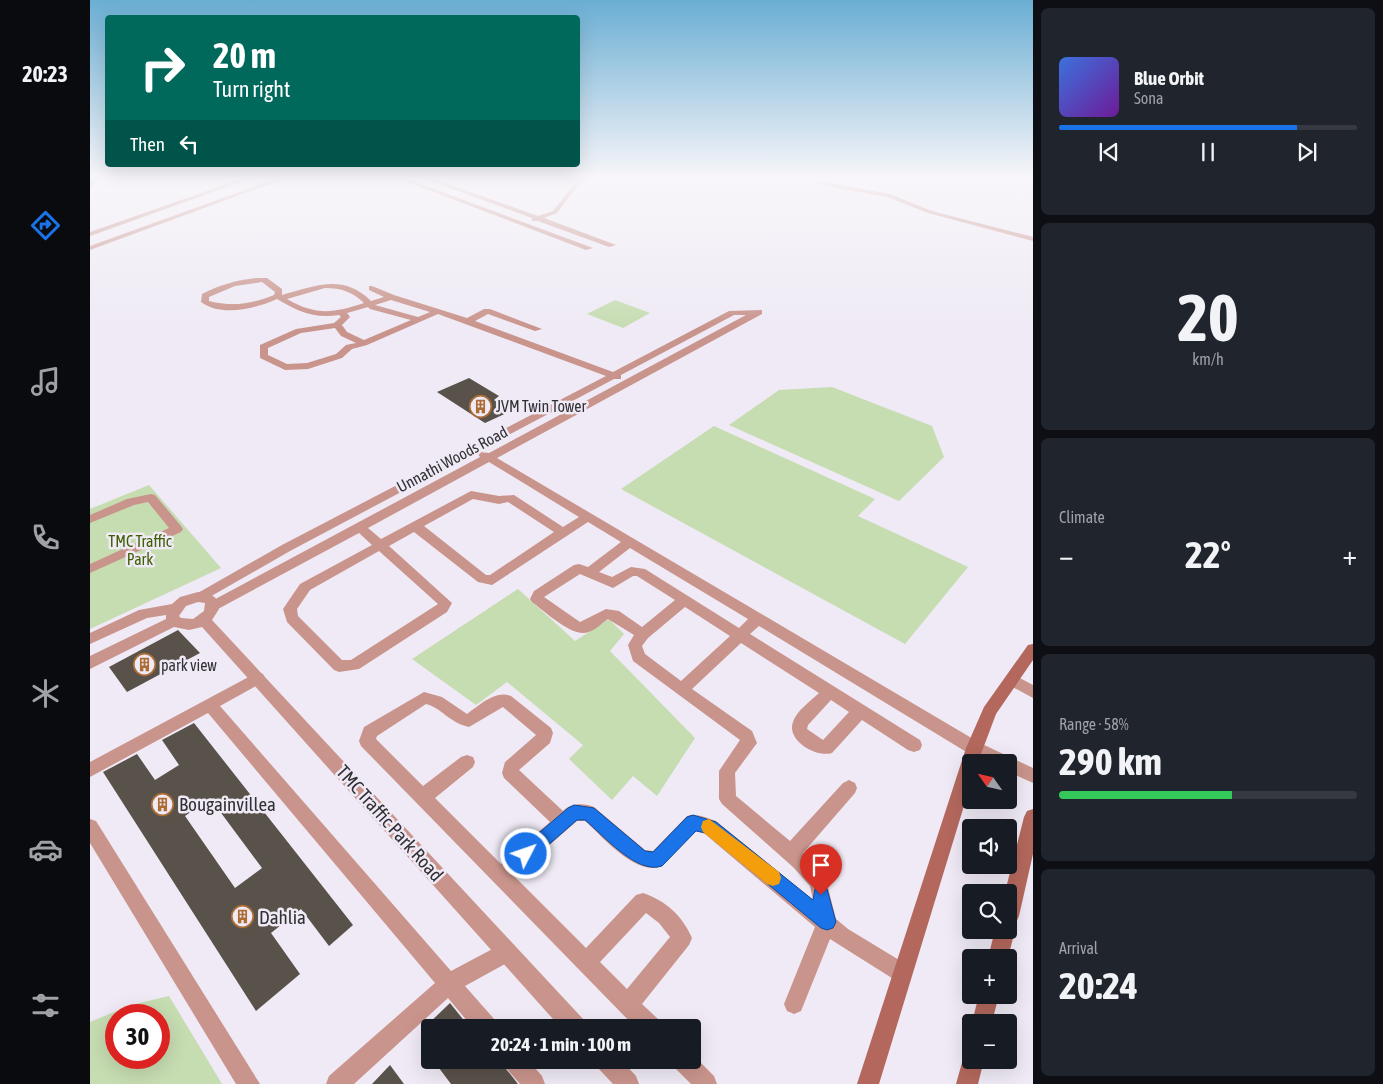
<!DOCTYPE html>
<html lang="en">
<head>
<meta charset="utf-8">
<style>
  :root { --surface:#171b24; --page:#20242c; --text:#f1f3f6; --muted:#9ea1a6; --line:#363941; --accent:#1a73e8 }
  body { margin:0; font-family:"Asap Condensed",sans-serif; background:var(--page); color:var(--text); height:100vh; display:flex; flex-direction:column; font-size:19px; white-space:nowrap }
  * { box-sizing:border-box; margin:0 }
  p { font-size:16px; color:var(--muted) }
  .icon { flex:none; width:28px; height:28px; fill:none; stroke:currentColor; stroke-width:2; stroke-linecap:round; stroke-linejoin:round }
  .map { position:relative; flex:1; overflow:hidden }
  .panel { display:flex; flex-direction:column; gap:8px; padding:8px; background:#0d0f14; width:350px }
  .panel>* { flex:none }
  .guide { position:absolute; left:15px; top:15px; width:475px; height:152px; border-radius:5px; box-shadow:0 5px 20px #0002; background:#00695c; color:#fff; overflow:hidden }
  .needle { width:32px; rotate:304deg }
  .buttons { position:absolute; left:872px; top:754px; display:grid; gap:10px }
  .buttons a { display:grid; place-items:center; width:55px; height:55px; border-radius:5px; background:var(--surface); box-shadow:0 5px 20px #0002; font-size:25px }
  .speed { position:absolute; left:15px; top:1004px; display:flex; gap:10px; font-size:25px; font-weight:700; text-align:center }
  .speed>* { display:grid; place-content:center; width:65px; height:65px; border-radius:50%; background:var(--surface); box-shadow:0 5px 20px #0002; line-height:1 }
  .speed .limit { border:8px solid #d22; background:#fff; color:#111 }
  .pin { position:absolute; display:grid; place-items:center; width:42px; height:42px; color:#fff; margin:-51px -21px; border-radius:50% 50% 50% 0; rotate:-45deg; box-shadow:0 0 5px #0007 }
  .pin .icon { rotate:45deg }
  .me { position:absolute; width:55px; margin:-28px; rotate:49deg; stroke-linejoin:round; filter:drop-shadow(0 0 4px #0008) }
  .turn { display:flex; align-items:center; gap:18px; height:105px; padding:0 25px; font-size:22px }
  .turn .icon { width:65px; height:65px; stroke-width:2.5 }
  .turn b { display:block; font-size:35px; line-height:42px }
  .then { display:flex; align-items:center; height:48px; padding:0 25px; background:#0003; gap:10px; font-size:19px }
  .big { font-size:38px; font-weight:700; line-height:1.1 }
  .panel .tile { flex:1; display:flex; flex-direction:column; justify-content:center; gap:8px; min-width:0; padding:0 18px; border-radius:8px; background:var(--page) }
  .panel .dial { align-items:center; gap:0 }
  .dial b { font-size:65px; line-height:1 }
  .song { display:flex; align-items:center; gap:15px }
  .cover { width:60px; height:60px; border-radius:8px; background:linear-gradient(135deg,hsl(220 70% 55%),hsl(280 70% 35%)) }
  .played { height:5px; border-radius:2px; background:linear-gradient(90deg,var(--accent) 80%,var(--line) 80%) }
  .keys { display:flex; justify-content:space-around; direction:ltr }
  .heat { display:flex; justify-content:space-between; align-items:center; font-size:28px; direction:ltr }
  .charge { height:8px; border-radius:4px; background:linear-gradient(90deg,#34c759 58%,var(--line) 0) }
  .trip { position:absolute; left:331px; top:1019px; width:280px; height:50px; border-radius:5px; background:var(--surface); box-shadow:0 5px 20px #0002; font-weight:700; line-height:50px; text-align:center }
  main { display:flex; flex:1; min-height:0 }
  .dock { display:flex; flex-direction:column; width:90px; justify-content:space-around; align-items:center; background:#090b0e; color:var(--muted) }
  .dock .icon { width:35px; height:35px }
  .dock .selected { color:var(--accent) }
  .dock b { font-size:22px; color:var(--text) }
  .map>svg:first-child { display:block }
</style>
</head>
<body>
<main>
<nav class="dock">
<b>20:23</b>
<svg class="icon selected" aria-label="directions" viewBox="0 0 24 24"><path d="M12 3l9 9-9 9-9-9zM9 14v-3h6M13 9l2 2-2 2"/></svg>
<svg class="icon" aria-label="music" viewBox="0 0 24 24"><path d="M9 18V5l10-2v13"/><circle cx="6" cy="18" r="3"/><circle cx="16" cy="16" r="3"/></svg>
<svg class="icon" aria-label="phone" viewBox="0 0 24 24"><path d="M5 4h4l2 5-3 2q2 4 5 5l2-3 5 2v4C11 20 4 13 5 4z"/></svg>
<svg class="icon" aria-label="climate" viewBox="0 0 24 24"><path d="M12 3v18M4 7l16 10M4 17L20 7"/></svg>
<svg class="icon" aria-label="car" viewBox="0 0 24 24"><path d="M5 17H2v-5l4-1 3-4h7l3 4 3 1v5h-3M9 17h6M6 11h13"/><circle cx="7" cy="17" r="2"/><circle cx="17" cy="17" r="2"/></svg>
<svg class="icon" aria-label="filters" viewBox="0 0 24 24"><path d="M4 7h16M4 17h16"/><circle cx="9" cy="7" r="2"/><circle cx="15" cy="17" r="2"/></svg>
</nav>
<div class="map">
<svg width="943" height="1084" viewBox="0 0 943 1084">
  <rect width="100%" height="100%" fill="#efeaf5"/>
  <!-- green -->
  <g fill="#c6dcb1" fill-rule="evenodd">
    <path d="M525,300l35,13 -27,15 -36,-14z"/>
    <path d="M742,387l100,39 12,31 -45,44 -170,-76 50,-35z"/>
    <path d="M624,426l161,73 -17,17 110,51 -63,77 -284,-155z"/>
    <path d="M59,485l72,83 -131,61v-120z"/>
    <path d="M428,589l57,52 34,-22 15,15 -14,17 85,87 -38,58 -24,-20 -21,24 -43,-41 14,-14 -76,-63 -31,23 -64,-46z"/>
    <path d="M79,996l53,88h-132v-62l41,-17zM26,1015h43v43h-43z"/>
  </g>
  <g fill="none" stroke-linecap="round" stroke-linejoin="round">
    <!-- canal -->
    <path fill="#4da4b3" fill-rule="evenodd" d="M2,177h10l-12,10v-8z"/>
  </g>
  <!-- building -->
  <g fill="#59524a" fill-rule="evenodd">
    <path d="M379,378l30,18 -5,4 17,11 -26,12 -48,-31z"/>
    <path d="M88,630l22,23 -73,39 -18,-25z"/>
    <path d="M104,723l159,202 -24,21 -28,-37 -30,24 29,41 -44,37 -153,-239 34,-18 18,26 24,-15 -17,-25zM120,798l52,70 -27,20 -50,-72z"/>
    <path d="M360,1003l20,25h-46z"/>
    <path d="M343,1060h66l19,24h-67z"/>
    <path d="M300,1065l14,19h-32z"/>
  </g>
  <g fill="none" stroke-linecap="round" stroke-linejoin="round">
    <!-- pedestrian -->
    <path fill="#c9948c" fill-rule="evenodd" d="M61,494l4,1 26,31 2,3 -2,3 -91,41v-9l79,-36 -21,-26 -14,3 -44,18v-8l37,-16z"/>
    <!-- minor -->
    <g fill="#c9948c" fill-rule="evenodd">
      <path d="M157,177h8l-165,59v-4z"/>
      <path d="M191,177h8l-199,73v-4z"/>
      <path d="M304,177h8l191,71 -7,2z"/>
      <path d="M330,177h8l110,39 15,-5 24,-30h4l-24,32 -13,5 72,27 -7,2 -71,-26h-6v-3z"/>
      <path d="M727,181l73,13 42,17 101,26v4l-105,-28 -41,-16 -72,-13z"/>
      <path d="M166,278h11l15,11v6c33,-9 61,-22 89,6l13,-4 -15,-7v-4h3l22,9 73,23 17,-9h6l52,20 -7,2 -47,-17 -13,7 138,51 116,-61 33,-1v4l-265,144 483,285 53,25v15l-24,-11v-10h-20l-21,-9 -209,-127 -9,8 170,106 2,5 -2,5 -6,2 -6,-2 -46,-30 -30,33c-16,5 -46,-13 -39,-31 3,-11 18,-21 26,-29l-78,-50 -49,46 60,42 5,12 -22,30 1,23 54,45 53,-58 6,-3 6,3 2,5 -2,5 -52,60 22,23 11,43 12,10 61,37 3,7 -3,7 -7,3 -7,-3 -65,-41 -29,72 -7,3 -7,-3 -3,-7 31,-77 -110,-93 -9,-3 -34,35c-26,11 -59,-29 -77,-45h-8l-63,55 72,72 50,-53 7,-2c23,8 39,22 49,45l-3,7 -47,59 17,16 2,8h-25l-275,-282 -2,-5 5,-14 60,-35 18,5 25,17c13,-9 28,-24 44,-18l40,32 2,5 -3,10 -31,27 44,41c8,-8 21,-8 31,-4l51,43 8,1 34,-35c9,-3 20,2 29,5l97,79 -3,-14 -17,-19 -71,-63 -3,-5v-28l21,-31 -107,-79 -5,-16 6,-10 -26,-16c-7,5 -16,14 -24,14 -15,1 -40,-22 -52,-31l-2,-3 4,-8 40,-26 5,-1 9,3 33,-25 -33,-20 -96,63 -14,-3 -64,-50 -25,14 63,57 -5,9 -88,57 -20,3 -5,-2 -47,-48 -4,-13 17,-25 72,-39 -13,-12 -141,76h-10l-2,-3 2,-3 272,-146 -2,-3 1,-2 10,1 257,-138h-12l-113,60v4h-7l-324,172 -89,51 -5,-2 -2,-3 2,-3 86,-49 324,-169 -168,-62 -71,31 -15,4 -10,9 -34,11 -23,1 -25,-12v-13l36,-16 38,-6 7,-6 -2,-2c-25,4 -42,-4 -62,-16 -22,10 -56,18 -76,3l1,-8c17,-9 35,-14 54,-16zM172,282l13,10 -1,3c-23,9 -41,12 -65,6v-4l26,-11zM235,288c16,0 28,4 39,15 -30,10 -48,13 -77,-4zM301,300l39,12 -12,5 -43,-12zM278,307l2,2 41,11 -47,20 -17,-8 -5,-7 8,-8 -3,-4zM245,328l6,8 15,7 -10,2 -10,9 -29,9 -20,1 -19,-9v-7l33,-15zM399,462l90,55 -16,10 -49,-32 -15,1 -28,-5 -90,48 -13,-11zM383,499l26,5 9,-2 46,30 -64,43h-4l-62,-49zM540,548l118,71 -9,9 -94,-59 -14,-2 -19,10 -13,-5zM289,551l59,53 -87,56h-9l-44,-44 -1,-7 13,-19zM490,574l33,14 20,-12h4l38,24 -33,27 -23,-16 -13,-2 -26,13 -36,-25zM595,607l45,29 -49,45 -36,-27 -3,-8 6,-8zM741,700l18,12 -26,28 -16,-11 1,-4zM336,704c14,3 24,19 43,23l34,-20 33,28 -31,27 -3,11 2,5 46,44 -49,42 -66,-66 38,-31 2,-5 -2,-5 -6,-2 -6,2 -38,29 -47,-47 1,-3zM556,913l13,10 11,14 -43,52 -27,-27z"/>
      <path d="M168,672l5,2 2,4 -2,4 -43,24 231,265 49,-26 7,-3 7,3 3,7 -3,7 -49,27 30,34 2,8h-24l-25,-30 -94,86h-28l3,-8 106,-93 -227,-270 -118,64v-15z"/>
      <path d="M922,674l21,11v13l-26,-14 -2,-4 2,-4z"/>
      <path d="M0,819l6,2 164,263h-24l-146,-241z"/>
      <path d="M602,1054l22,22 3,8h-26l-16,-16 -3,-8h20z"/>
      <path d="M413,1060h25l14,16 3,8h-25l-14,-16z"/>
    </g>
    <!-- tertiary -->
    <g fill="#c9948c" fill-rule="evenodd">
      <path d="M108,592c12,2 21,3 21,17l-7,11 372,400 2,8h-25l-359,-401 -13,3 -15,-3 -84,42v-13l76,-37v-4l-19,3 -57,26v-11l49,-23 33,-6 8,-7zM108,602l7,1 -1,8 -11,8 -12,-1 -2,-2 7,-10z"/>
      <path d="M505,1060h26l15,16 3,8h-26l-15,-16z"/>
    </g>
    <!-- secondary -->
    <g fill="#b4685d" fill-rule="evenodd">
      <path d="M943,644v16l-37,54 -18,48h-7v21l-92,301h-22l109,-336 18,-41 44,-62z"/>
      <path d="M943,809v45l-14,62 -3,7 -4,1 3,6 -7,28h-20l7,-28h14v-38h-4l19,-75 3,-6z"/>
      <path d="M889,995h20l-7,27h-20z"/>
      <path d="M881,1050v10h13l-6,24h-22l9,-32z"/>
    </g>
  </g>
  <!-- sky -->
  <linearGradient id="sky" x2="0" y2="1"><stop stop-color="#6aaed3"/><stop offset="0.54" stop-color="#f8f6fa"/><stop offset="1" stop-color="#f8f6fa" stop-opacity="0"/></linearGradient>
  <rect width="943" height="328" fill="url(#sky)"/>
  <!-- route -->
  <path fill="#1a73e8" stroke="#114b97" d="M484,805l20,3 51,43 8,1 34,-35 6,-2 23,7 97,78 2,-11 6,-3 6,3 9,33 -3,6 -6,2 -6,-2 -115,-95 -10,-2 -34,35c-25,9 -59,-31 -77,-46h-8l-46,40 -5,2 -6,-2 -3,-6 3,-5 48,-41z"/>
  <!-- slow -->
  <path fill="#f59e0b" d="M619,819l70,53 2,6 -2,6 -6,2 -6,-2 -64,-52 -2,-5 2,-6z"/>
  <!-- icons -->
  <defs>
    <symbol id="building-ring" viewBox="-11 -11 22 22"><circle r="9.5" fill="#efeaf5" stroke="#ac6c34" stroke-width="1.5"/><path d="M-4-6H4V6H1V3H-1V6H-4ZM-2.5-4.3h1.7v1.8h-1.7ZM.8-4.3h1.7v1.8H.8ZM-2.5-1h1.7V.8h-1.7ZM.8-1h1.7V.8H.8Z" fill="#ac6c34"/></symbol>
  </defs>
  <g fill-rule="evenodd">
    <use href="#building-ring" x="378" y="394" width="25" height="25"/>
    <use href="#building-ring" x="42" y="652" width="25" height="25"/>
    <use href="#building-ring" x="60" y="792" width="25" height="25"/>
    <use href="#building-ring" x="140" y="904" width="25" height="25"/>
  </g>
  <g text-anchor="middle" stroke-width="5" stroke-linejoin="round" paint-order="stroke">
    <!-- poi labels -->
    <g font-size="16" fill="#323135" stroke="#efeaf5" text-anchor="start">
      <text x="406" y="412">JVM Twin Tower</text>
      <text x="71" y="671">park view</text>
    </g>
    <!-- street labels -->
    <g font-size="16" fill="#323135" stroke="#efeaf5">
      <text transform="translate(362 459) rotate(-28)" y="6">Unnathi Woods Road</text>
    </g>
    <!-- park labels -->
    <g font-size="16" fill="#3f5f03" stroke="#efeaf5">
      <text x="50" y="547">TMC Traffic<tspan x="50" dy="18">Park</tspan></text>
    </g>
    <!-- near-poi labels -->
    <g font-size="19" fill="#323135" stroke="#efeaf5" text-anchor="start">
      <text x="89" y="811">Bougainvillea</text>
      <text x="169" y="924">Dahlia</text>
    </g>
    <!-- near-street labels -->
    <g font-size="19" fill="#323135" stroke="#efeaf5">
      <text transform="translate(300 823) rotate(48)" y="7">TMC Traffic Park Road</text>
    </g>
  </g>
</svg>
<div class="buttons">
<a><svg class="needle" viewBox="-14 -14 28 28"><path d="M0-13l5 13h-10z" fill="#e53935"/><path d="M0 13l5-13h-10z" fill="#9ea1a6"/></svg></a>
<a><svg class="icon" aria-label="sound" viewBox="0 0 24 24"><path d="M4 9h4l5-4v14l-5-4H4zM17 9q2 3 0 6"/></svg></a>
<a><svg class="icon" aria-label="search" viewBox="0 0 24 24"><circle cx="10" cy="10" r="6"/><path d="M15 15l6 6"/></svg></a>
<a>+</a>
<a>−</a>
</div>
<div class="speed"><div class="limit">30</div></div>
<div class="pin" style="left:731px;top:895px;background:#d93025"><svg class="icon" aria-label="arrive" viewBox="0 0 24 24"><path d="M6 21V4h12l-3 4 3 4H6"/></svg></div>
<svg class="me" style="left:436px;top:854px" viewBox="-20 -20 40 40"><circle r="17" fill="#1a73e8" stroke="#fff" stroke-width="3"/><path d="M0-11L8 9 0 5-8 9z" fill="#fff"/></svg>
<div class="trip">20:24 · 1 min · 100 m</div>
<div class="guide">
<div class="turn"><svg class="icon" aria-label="right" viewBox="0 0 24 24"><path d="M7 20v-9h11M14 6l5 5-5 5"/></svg><div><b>20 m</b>Turn right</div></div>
<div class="then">Then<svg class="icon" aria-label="left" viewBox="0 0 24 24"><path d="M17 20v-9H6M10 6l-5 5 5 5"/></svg></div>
</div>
</div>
<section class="panel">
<div class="tile">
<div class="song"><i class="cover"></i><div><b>Blue Orbit</b><p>Sona</p></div></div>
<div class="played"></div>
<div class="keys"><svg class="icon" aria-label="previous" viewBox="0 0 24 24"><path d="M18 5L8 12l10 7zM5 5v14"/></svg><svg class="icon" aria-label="pause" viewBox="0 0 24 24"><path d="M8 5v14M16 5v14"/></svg><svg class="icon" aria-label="next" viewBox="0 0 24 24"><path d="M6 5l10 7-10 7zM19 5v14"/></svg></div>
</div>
<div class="tile dial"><b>20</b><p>km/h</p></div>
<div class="tile"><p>Climate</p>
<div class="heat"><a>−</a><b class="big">22°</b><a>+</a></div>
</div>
<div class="tile"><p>Range · 58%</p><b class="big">290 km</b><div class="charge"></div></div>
<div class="tile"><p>Arrival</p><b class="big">20:24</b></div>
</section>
</main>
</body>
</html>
